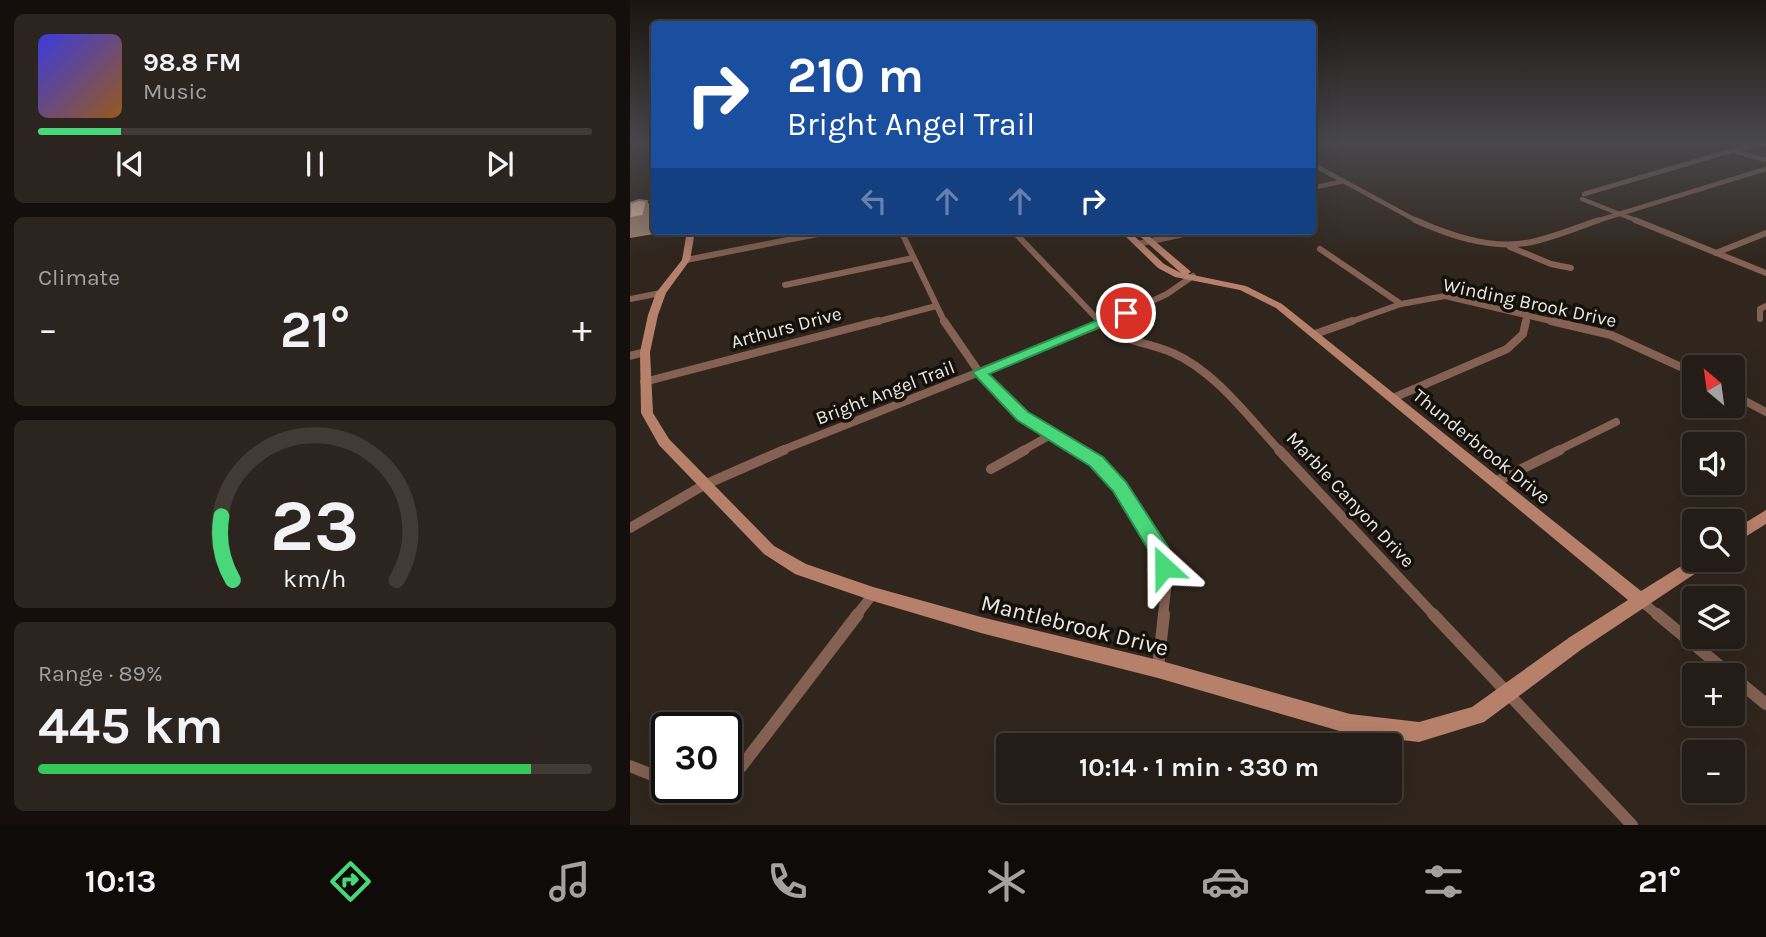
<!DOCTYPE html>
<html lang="en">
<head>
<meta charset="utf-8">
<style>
  :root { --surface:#241c16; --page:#2c251f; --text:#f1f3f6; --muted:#a3a1a1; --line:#413a35; --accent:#48d779 }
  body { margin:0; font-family:Karla,sans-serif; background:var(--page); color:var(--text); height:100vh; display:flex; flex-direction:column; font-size:26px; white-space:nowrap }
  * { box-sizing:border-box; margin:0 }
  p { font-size:23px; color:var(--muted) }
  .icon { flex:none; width:38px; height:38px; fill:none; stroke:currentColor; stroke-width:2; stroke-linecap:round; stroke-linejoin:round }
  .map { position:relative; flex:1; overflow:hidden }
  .drawer { display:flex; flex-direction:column; gap:14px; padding:14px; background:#140f0c; width:630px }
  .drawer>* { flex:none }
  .top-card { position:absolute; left:21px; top:21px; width:665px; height:214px; border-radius:7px; box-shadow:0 7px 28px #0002,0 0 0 2px var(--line); background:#1a4fa0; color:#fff; overflow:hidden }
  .needle { width:46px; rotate:331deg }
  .tools { position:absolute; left:1052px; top:355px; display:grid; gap:14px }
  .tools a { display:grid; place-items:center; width:63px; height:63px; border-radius:7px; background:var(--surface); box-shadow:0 7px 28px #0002,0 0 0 2px var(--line); font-size:35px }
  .speed { position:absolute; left:21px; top:712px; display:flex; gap:14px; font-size:35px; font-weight:700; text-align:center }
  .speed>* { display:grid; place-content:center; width:91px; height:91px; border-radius:50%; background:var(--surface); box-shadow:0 7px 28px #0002,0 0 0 2px var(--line); line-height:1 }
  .speed .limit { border:4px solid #111; border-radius:10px; background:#fff; color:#111 }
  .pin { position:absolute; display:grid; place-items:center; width:60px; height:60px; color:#fff; margin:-30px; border:4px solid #fff; border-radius:50%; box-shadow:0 2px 7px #0007 }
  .me { position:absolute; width:77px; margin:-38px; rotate:336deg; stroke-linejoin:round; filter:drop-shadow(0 0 5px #0008) }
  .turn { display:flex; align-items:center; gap:24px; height:147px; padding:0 21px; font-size:32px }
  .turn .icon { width:91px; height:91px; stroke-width:2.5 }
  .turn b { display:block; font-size:49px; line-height:60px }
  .lanes { display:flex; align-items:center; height:66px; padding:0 21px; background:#0003; justify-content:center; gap:35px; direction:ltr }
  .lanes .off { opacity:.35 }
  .big { font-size:52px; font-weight:700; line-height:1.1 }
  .drawer .widget { flex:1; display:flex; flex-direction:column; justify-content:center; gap:10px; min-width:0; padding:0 24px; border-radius:10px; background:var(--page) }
  .drawer .dial { align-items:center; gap:0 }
  .dial svg { height:182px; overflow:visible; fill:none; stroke:var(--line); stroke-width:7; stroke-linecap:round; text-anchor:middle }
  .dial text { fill:var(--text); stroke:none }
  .song { display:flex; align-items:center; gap:21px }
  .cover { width:84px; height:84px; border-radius:10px; background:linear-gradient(135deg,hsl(240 70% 55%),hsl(30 70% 35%)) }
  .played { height:7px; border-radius:4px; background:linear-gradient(90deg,var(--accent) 15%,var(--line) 15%) }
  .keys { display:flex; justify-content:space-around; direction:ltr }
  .heat { display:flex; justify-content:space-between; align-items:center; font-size:38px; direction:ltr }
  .charge { height:10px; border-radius:5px; background:linear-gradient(90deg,#34c759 89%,var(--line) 0) }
  .trip { position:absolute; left:366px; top:733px; width:406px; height:70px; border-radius:7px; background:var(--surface); box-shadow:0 7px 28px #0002,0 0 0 2px var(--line); font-weight:700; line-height:70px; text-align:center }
  .dock { display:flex; height:112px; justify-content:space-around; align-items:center; background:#0e0b09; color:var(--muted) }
  .dock .icon { width:49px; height:49px }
  .dock .selected { color:var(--accent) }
  .dock b { font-size:32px; color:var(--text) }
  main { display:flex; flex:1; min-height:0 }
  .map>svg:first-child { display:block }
</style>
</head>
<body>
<main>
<section class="drawer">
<div class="widget">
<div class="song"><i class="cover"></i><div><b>98.8 FM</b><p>Music</p></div></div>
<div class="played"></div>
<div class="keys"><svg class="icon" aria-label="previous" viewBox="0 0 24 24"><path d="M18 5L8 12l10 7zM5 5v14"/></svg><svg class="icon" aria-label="pause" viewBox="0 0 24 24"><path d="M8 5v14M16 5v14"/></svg><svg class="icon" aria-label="next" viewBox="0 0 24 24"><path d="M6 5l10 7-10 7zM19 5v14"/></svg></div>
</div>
<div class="widget"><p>Climate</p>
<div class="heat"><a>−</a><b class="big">21°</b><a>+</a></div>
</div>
<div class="widget dial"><svg viewBox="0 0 100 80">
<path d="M14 69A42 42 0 1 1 86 69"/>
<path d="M14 69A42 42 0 0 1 9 41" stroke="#48d779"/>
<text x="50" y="56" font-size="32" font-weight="700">23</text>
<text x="50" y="72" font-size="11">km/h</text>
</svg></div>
<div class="widget"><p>Range · 89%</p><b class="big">445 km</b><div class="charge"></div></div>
</section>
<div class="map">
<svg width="1136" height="825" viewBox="0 0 1136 825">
  <rect width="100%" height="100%" fill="#30261d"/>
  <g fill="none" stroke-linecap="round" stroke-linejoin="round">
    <!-- street-far4 -->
    <g stroke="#846153" stroke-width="4.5">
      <path d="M1107,152l29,8"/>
      <path d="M682,164l107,58"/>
      <path d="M682,188l32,-7"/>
      <path d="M954,194l174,-51"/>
      <path d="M952,199l58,23"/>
      <path d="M963,222l173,-53"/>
    </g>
    <!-- street-far3 -->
    <g stroke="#846153" stroke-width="6">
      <path d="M785,220c34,15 73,29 111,23 24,-4 49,-15 73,-23"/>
      <path d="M1005,220l131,53"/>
      <path d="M271,231l44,92"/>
      <path d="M388,236l83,87"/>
      <path d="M508,244l59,-13"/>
      <path d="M880,247l41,17 20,4"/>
      <path d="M690,249l81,55"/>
      <path d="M1086,253l50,-20"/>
      <path d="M56,260l147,-29"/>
      <path d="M155,285l128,-27"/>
      <path d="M0,299l31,-6"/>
      <path d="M1130,319v-10l6,-3"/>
      <path d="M242,323l64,-17"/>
      <path d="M475,323l62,-29 26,-18"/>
      <path d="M717,323l54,-19 44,-8 114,27"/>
      <path d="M895,323l2,-8"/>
    </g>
    <!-- street-far2 -->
    <g stroke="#846153" stroke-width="8">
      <path d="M314,321l35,51 43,44 57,35"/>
      <path d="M469,321c26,23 47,20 74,32 43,19 76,65 107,98"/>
      <path d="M921,321l60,14 83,38"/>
      <path d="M685,334l37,-13"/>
      <path d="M0,356l15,-4"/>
      <path d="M14,382l234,-61"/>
      <path d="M1102,394l34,18"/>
      <path d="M763,398l114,-49 16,-15 3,-13"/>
      <path d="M150,451l328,-130"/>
      <path d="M392,451l32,-18"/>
      <path d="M927,451l59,-29"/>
    </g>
    <!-- street-far1 -->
    <g stroke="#846153" stroke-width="10">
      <path d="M446,450l20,12 23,25 42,66 6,28 -4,35"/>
      <path d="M649,450l156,166"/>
      <path d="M361,469l34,-19"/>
      <path d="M865,482l65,-32"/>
      <path d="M0,528l74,-43 80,-35"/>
      <path d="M1011,601l18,15"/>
      <path d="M226,616l17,-22"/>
    </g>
    <!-- street -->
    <g stroke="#846153" stroke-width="12">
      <path d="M803,614l199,211"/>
      <path d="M1027,614l75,62"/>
      <path d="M528,668l6,-54"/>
      <path d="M1102,676l34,28"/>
      <path d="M0,766l37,15"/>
      <path d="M96,776l15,-9 117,-153"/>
    </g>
    <!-- secondary -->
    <g fill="#b7806a" fill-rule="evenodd">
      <path d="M1124,143h12v4l-11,-3z"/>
      <path d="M24,203v4l-24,4v-4z"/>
      <path d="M57,231h8l-5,29 -24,33 -8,22 -8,37 3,61 16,26 105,107 32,18 67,23 108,30 177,43 192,54 69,8 53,-15 98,-70 58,-37 -352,-292 -36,-18 -65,-13 -17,-9 -38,-37h9l35,33 17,9 -47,-42h9l46,39 2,2 -3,2 58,12 36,18 359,287 53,-33v2h17l-3,5 -126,84 -98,73 -65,20 -69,-8 -192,-56 -177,-45 -108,-32 -78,-27 -31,-20 -105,-109 -18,-32 -1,-61 8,-37 8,-22 26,-33z"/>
      <path d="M1136,510v14l-34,21v-14z"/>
    </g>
  </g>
  <!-- shaded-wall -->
  <path fill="#9e8574" d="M17,201l7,12v21l-24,4v-21z"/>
  <!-- building -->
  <path fill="#e1bea6" stroke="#9e8574" stroke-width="2" d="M9,200l8,1 -4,15 -13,2v-15z"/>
  <!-- sky -->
  <linearGradient id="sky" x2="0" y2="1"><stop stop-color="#1a1510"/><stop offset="0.55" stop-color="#48474c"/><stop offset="1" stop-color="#48474c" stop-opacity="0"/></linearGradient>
  <rect width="1136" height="258" fill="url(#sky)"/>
  <!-- route -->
  <path fill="#48d779" stroke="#2f8c4f" stroke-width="2" d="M492,310l11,3 -144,61 39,38 75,45 23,25 42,65 6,20 -3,6 -7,2 -7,-2 -6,-19 -38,-63 -23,-25 -73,-46 -45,-48z"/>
  <g text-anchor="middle" stroke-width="7" stroke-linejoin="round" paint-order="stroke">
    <!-- street labels -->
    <g font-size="19" fill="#ede7e0" stroke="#14100c">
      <text transform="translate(900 302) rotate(12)" y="7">Winding Brook Drive</text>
      <text transform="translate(156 327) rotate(-15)" y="7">Arthurs Drive</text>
      <text transform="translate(255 392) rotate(-21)" y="7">Bright Angel Trail</text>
      <text transform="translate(852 446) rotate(39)" y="7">Thunderbrook Drive</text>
      <text transform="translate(721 499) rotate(47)" y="7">Marble Canyon Drive</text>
    </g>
    <!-- near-street labels -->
    <g font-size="23" fill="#ede7e0" stroke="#14100c">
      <text transform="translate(445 625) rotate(14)" y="8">Mantlebrook Drive</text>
    </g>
  </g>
</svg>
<div class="tools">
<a><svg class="needle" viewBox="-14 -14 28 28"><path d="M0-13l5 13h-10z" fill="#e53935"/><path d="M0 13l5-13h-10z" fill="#a3a1a1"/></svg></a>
<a><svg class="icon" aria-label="sound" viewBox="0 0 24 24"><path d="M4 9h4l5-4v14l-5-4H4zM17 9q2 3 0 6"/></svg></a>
<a><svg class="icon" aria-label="search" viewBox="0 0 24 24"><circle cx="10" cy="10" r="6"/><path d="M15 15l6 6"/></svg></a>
<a><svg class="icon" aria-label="layers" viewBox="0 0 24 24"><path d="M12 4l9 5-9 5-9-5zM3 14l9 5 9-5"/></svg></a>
<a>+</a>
<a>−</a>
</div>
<div class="speed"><div class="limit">30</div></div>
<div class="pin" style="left:496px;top:313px;background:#d93025"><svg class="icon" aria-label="arrive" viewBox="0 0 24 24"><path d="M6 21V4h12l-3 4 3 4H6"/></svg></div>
<svg class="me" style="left:534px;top:567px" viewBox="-20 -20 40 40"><path d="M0-17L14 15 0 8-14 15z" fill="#48d779" stroke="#fff" stroke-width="4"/></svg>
<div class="trip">10:14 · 1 min · 330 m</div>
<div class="top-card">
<div class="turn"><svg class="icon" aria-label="right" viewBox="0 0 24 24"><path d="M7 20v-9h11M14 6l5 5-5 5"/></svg><div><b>210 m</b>Bright Angel Trail</div></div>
<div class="lanes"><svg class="icon off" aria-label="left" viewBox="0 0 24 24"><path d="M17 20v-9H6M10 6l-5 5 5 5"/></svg><svg class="icon off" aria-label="ahead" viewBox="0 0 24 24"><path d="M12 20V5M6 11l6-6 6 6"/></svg><svg class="icon off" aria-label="ahead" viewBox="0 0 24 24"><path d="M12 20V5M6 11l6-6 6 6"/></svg><svg class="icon" aria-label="right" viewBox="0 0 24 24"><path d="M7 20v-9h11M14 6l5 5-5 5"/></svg></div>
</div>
</div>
</main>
<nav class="dock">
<b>10:13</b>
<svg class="icon selected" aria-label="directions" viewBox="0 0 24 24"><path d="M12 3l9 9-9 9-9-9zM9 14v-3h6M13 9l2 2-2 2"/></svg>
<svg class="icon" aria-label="music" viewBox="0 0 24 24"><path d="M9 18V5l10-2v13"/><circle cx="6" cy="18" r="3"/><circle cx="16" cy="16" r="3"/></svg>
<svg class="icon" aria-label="phone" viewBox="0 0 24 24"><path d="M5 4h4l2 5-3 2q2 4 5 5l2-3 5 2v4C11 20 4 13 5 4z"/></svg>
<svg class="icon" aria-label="climate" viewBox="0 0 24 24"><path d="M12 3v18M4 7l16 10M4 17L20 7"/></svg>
<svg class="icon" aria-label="car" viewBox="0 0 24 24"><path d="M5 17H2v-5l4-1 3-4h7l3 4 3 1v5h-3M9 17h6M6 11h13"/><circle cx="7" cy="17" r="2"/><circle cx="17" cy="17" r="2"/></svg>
<svg class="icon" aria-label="filters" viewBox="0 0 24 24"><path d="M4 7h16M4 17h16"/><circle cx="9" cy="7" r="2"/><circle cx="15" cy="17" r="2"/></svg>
<b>21°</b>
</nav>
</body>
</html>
